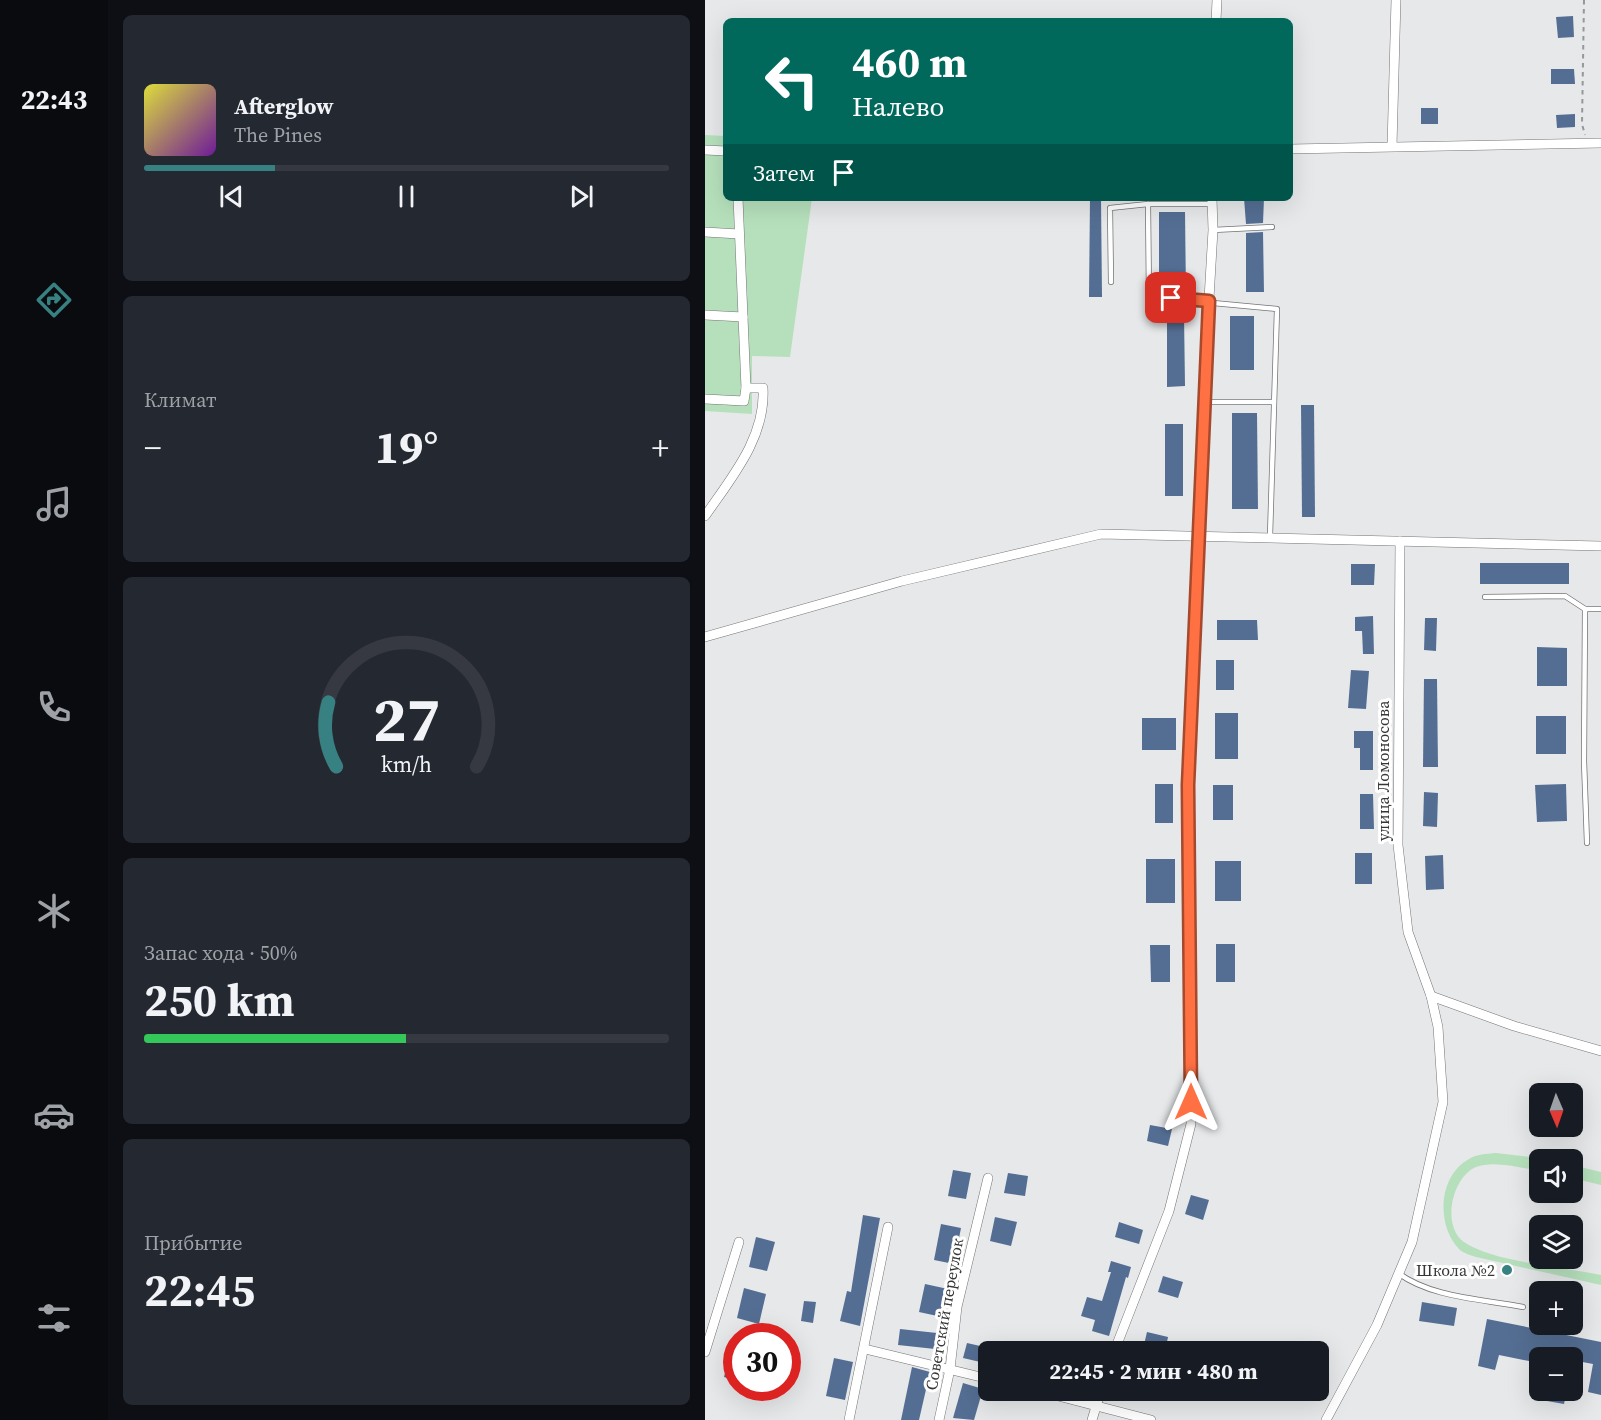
<!DOCTYPE html>
<html lang="ru">
<head>
<meta charset="utf-8">
<style>
  :root { --surface:#171b24; --page:#242831; --text:#f1f3f6; --muted:#9ea1a6; --line:#363941; --accent:#388182 }
  body { margin:0; font-family:"Source Serif 4",serif; background:var(--page); color:var(--text); height:100vh; display:flex; flex-direction:column; font-size:22px; white-space:nowrap }
  * { box-sizing:border-box; margin:0 }
  p { font-size:20px; color:var(--muted) }
  .icon { flex:none; width:33px; height:33px; fill:none; stroke:currentColor; stroke-width:2; stroke-linecap:round; stroke-linejoin:round }
  .map { position:relative; flex:1; overflow:hidden }
  .drawer { display:flex; flex-direction:column; gap:15px; padding:15px; background:#0d0f14; width:597px }
  .drawer>* { flex:none }
  .guide { position:absolute; left:18px; top:18px; width:570px; height:183px; border-radius:9px; box-shadow:0 6px 24px #0002; background:#00695c; color:#fff; overflow:hidden }
  .needle { width:39px; rotate:178deg }
  .fabs { position:absolute; left:824px; top:1083px; display:grid; gap:12px }
  .fabs a { display:grid; place-items:center; width:54px; height:54px; border-radius:9px; background:var(--surface); box-shadow:0 6px 24px #0002; font-size:30px }
  .speed { position:absolute; left:18px; top:1323px; display:flex; gap:12px; font-size:30px; font-weight:700; text-align:center }
  .speed>* { display:grid; place-content:center; width:78px; height:78px; border-radius:50%; background:var(--surface); box-shadow:0 6px 24px #0002; line-height:1 }
  .speed .limit { border:9px solid #d22; background:#fff; color:#111 }
  .pin { position:absolute; display:grid; place-items:center; width:51px; height:51px; color:#fff; margin:-26px; border-radius:12px; box-shadow:0 3px 9px #0006 }
  .me { position:absolute; width:66px; margin:-33px; rotate:0deg; stroke-linejoin:round; filter:drop-shadow(0 0 4px #0008) }
  .turn { display:flex; align-items:center; gap:21px; height:126px; padding:0 30px; font-size:27px }
  .turn .icon { width:78px; height:78px; stroke-width:2.5 }
  .turn b { display:block; font-size:42px; line-height:51px }
  .then { display:flex; align-items:center; height:57px; padding:0 30px; background:#0003; gap:12px; font-size:22px }
  .big { font-size:45px; font-weight:700; line-height:1.1 }
  .drawer .widget { flex:1; display:flex; flex-direction:column; justify-content:center; gap:9px; min-width:0; padding:0 21px; border-radius:9px; background:var(--page) }
  .drawer .dial { align-items:center; gap:0 }
  .dial svg { height:156px; overflow:visible; fill:none; stroke:var(--line); stroke-width:7; stroke-linecap:round; text-anchor:middle }
  .dial text { fill:var(--text); stroke:none }
  .song { display:flex; align-items:center; gap:18px }
  .cover { width:72px; height:72px; border-radius:9px; background:linear-gradient(135deg,hsl(60 70% 55%),hsl(280 70% 35%)) }
  .played { height:6px; border-radius:3px; background:linear-gradient(90deg,var(--accent) 25%,var(--line) 25%) }
  .keys { display:flex; justify-content:space-around; direction:ltr }
  .heat { display:flex; justify-content:space-between; align-items:center; font-size:33px; direction:ltr }
  .charge { height:9px; border-radius:4px; background:linear-gradient(90deg,#34c759 50%,var(--line) 0) }
  .trip { position:absolute; left:273px; top:1341px; width:351px; height:60px; border-radius:9px; background:var(--surface); box-shadow:0 6px 24px #0002; font-weight:700; line-height:60px; text-align:center }
  main { display:flex; flex:1; min-height:0 }
  .menu { display:flex; flex-direction:column; width:108px; justify-content:space-around; align-items:center; background:#090b0e; color:var(--muted) }
  .menu .icon { width:42px; height:42px }
  .menu .selected { color:var(--accent) }
  .menu b { font-size:27px; color:var(--text) }
  .map>svg:first-child { display:block }
</style>
</head>
<body>
<main>
<nav class="menu">
<b>22:43</b>
<svg class="icon selected" aria-label="directions" viewBox="0 0 24 24"><path d="M12 3l9 9-9 9-9-9zM9 14v-3h6M13 9l2 2-2 2"/></svg>
<svg class="icon" aria-label="music" viewBox="0 0 24 24"><path d="M9 18V5l10-2v13"/><circle cx="6" cy="18" r="3"/><circle cx="16" cy="16" r="3"/></svg>
<svg class="icon" aria-label="phone" viewBox="0 0 24 24"><path d="M5 4h4l2 5-3 2q2 4 5 5l2-3 5 2v4C11 20 4 13 5 4z"/></svg>
<svg class="icon" aria-label="climate" viewBox="0 0 24 24"><path d="M12 3v18M4 7l16 10M4 17L20 7"/></svg>
<svg class="icon" aria-label="car" viewBox="0 0 24 24"><path d="M5 17H2v-5l4-1 3-4h7l3 4 3 1v5h-3M9 17h6M6 11h13"/><circle cx="7" cy="17" r="2"/><circle cx="17" cy="17" r="2"/></svg>
<svg class="icon" aria-label="filters" viewBox="0 0 24 24"><path d="M4 7h16M4 17h16"/><circle cx="9" cy="7" r="2"/><circle cx="15" cy="17" r="2"/></svg>
</nav>
<section class="drawer">
<div class="widget">
<div class="song"><i class="cover"></i><div><b>Afterglow</b><p>The Pines</p></div></div>
<div class="played"></div>
<div class="keys"><svg class="icon" aria-label="previous" viewBox="0 0 24 24"><path d="M18 5L8 12l10 7zM5 5v14"/></svg><svg class="icon" aria-label="pause" viewBox="0 0 24 24"><path d="M8 5v14M16 5v14"/></svg><svg class="icon" aria-label="next" viewBox="0 0 24 24"><path d="M6 5l10 7-10 7zM19 5v14"/></svg></div>
</div>
<div class="widget"><p>Климат</p>
<div class="heat"><a>−</a><b class="big">19°</b><a>+</a></div>
</div>
<div class="widget dial"><svg viewBox="0 0 100 80">
<path d="M14 69A42 42 0 1 1 86 69"/>
<path d="M14 69A42 42 0 0 1 10 36" stroke="#388182"/>
<text x="50" y="56" font-size="32" font-weight="700">27</text>
<text x="50" y="72" font-size="11">km/h</text>
</svg></div>
<div class="widget"><p>Запас хода · 50%</p><b class="big">250 km</b><div class="charge"></div></div>
<div class="widget"><p>Прибытие</p><b class="big">22:45</b></div>
</section>
<div class="map">
<svg width="896" height="1420" viewBox="0 0 896 1420">
  <rect width="100%" height="100%" fill="#e7e8ea"/>
  <!-- green -->
  <g fill="#b6e0bc">
    <path d="M0,135l21,1v62h86l-22,159 -38,-1v58l-47,-3z"/>
    <path d="M791,1153l50,6 -7,1v11c-18,-3 -45,-11 -63,-4 -24,10 -35,59 -12,75 29,20 100,25 137,33v10l-125,-28c-6,-2 -13,-4 -17,-8 -23,-24 -21,-73 10,-90 8,-5 17,-5 27,-6z"/>
    <path d="M867,1165l29,7v13l-29,-7z"/>
  </g>
  <!-- building -->
  <g fill="#546e93">
    <path d="M868,16l1,21 -16,1 -2,-21z"/>
    <path d="M846,69h23l1,15h-24z"/>
    <rect x="716" y="108" width="17" height="16"/>
    <path d="M870,114v13l-18,1 -1,-13z"/>
    <path d="M385,198h11l1,99h-13z"/>
    <path d="M539,198h20l-1,25 -17,1z"/>
    <path d="M454,212h26l1,83 -27,-2z"/>
    <path d="M558,232l1,60h-18v-59z"/>
    <path d="M462,315h17l1,71 -18,1z"/>
    <rect x="525" y="316" width="24" height="54"/>
    <path d="M596,405h13l1,112h-13z"/>
    <path d="M527,413h25l1,96h-26z"/>
    <rect x="460" y="424" width="18" height="72"/>
    <rect x="775" y="563" width="89" height="21"/>
    <path d="M646,564h24l-1,21h-23z"/>
    <path d="M668,616l1,38h-11l-1,-23h-7v-14z"/>
    <path d="M720,618h12l-1,33 -12,-1z"/>
    <path d="M512,620h40l1,20h-41z"/>
    <path d="M832,647l30,1v38h-30z"/>
    <rect x="511" y="660" width="18" height="30"/>
    <path d="M646,670l18,1 -3,38 -18,-1z"/>
    <path d="M719,679h13l1,88h-15z"/>
    <rect x="510" y="713" width="23" height="46"/>
    <rect x="831" y="716" width="30" height="38"/>
    <rect x="437" y="718" width="34" height="32"/>
    <path d="M649,731h19v39h-13v-22h-6z"/>
    <rect x="450" y="784" width="18" height="39"/>
    <path d="M861,784l1,37 -30,1 -2,-37z"/>
    <rect x="508" y="785" width="20" height="35"/>
    <path d="M719,792l14,1 -1,34 -14,-1z"/>
    <path d="M655,794h13l1,35h-14z"/>
    <rect x="650" y="853" width="17" height="31"/>
    <path d="M738,855l1,34 -18,1 -1,-34z"/>
    <rect x="441" y="859" width="29" height="44"/>
    <rect x="510" y="861" width="26" height="40"/>
    <rect x="511" y="944" width="19" height="38"/>
    <path d="M445,945h20v37h-19z"/>
    <path d="M445,1125l22,4 -4,17 -21,-5z"/>
    <path d="M248,1170l18,3 -5,26 -18,-3z"/>
    <path d="M303,1173l20,3 -3,20 -21,-3z"/>
    <path d="M486,1195l18,5 -6,20 -18,-6z"/>
    <path d="M158,1215l17,3 -20,108 -20,-5 7,-30 4,1z"/>
    <path d="M290,1217l22,5 -6,24 -21,-5z"/>
    <path d="M414,1222l24,8 -4,14 -24,-7z"/>
    <path d="M236,1224l20,4 -7,36 -20,-4z"/>
    <path d="M51,1237l19,5 -8,29 -18,-4z"/>
    <path d="M406,1261l20,6 -3,11 -2,-1 -17,59 -17,-5 3,-11 -14,-4 6,-19 15,4 9,-29h-3z"/>
    <path d="M458,1276l20,6 -5,16 -20,-6z"/>
    <path d="M220,1284l23,5 -6,28 -23,-5z"/>
    <path d="M39,1288l22,6 -7,30 -22,-6z"/>
    <path d="M99,1301l12,1 -3,21 -12,-2z"/>
    <path d="M717,1302l35,6 -3,18 -35,-5z"/>
    <path d="M782,1319l114,23v53l-13,-3 5,-28 -21,-4v-2h-33v5l-40,-8 -4,15 -17,-4z"/>
    <path d="M195,1329l37,4 -2,16 -37,-4z"/>
    <path d="M442,1332l21,5 -3,15 -22,-3z"/>
    <path d="M28,1341l4,1v39l-13,-4z"/>
    <path d="M262,1343l22,5v16l-26,-6z"/>
    <path d="M129,1358l19,4 -8,38 -19,-4z"/>
    <path d="M207,1367l18,5 -11,48h-18z"/>
    <path d="M258,1383l20,6 -9,31 -21,-2z"/>
    <path d="M845,1390h17l-3,14 -17,-3z"/>
  </g>
  <g fill="none" stroke-linecap="round" stroke-linejoin="round">
    <defs>
      <g id="service">
        <path d="M507,204h-64l1,93 128,12 -7,227"/>
        <path d="M508,230l59,-3"/>
        <path d="M406,282l-1,-74 38,-4"/>
        <path d="M498,402h71"/>
        <path d="M780,597l80,-1 20,13"/>
        <path d="M882,843l-3,-82 1,-152h16"/>
        <path d="M693,1273c34,25 85,26 125,34"/>
      </g>
      <g id="minor">
        <path d="M511,21l1,-21"/>
        <path d="M687,146l4,-146"/>
        <path d="M585,149l311,-6"/>
        <path d="M0,150l21,1"/>
        <path d="M0,232l34,2"/>
        <path d="M0,315l38,2"/>
        <path d="M0,399l39,2 2,-13 -8,-190"/>
        <path d="M0,516c27,-39 61,-79 58,-128h-17"/>
        <path d="M0,637l197,-56 199,-47 500,12"/>
        <path d="M726,996l83,30 87,25"/>
        <path d="M160,1349l124,30"/>
        <path d="M0,1352l34,-110"/>
        <path d="M409,1352l55,-141 22,-87 -3,-339 15,-383 10,-172 -1,-32"/>
        <path d="M330,1390l116,30"/>
        <path d="M144,1420l39,-193"/>
        <path d="M234,1420l11,-51 7,-62 31,-129"/>
        <path d="M387,1420l9,-30"/>
        <path d="M621,1420l51,-95 35,-83 31,-140 -5,-75 -7,-31 -23,-64 -10,-87 2,-304"/>
      </g>
    </defs>
    <!-- service casing -->
    <use href="#service" stroke="#737476" stroke-width="6"/>
    <!-- minor casing -->
    <use href="#minor" stroke="#737476" stroke-width="10"/>
    <!-- path -->
    <path stroke="#969798" stroke-width="2" stroke-dasharray="4.5 4.5" stroke-linecap="butt" d="M879,0l-2,124 3,11"/>
    <!-- service -->
    <use href="#service" stroke="#fff" stroke-width="4.5"/>
    <!-- minor -->
    <use href="#minor" stroke="#fff" stroke-width="9"/>
  </g>
  <g fill="none" stroke-linecap="round" stroke-linejoin="round">
    <defs>
      <path id="route" d="M466,298l38,3 -21,484 3,317"/>
    </defs>
    <!-- route casing -->
    <use href="#route" stroke="#a6492c" stroke-width="15"/>
    <!-- route -->
    <use href="#route" stroke="#ff7043" stroke-width="10"/>
  </g>
  <!-- markers -->
  <circle fill="#388182" stroke="#fff" stroke-width="2" cx="802" cy="1270" r="6"/>
  <g text-anchor="middle" stroke-width="6" stroke-linejoin="round" paint-order="stroke">
    <!-- street labels -->
    <g font-size="16" fill="#363637" stroke="#fff">
      <text transform="translate(678 771) rotate(-90)" y="6">улица Ломоносова</text>
      <text transform="translate(239 1314) rotate(-80)" y="6">Советский переулок</text>
    </g>
    <!-- poi labels -->
    <g font-size="16" fill="#363637" stroke="#fff" text-anchor="end">
      <text x="790" y="1276">Школа №2</text>
    </g>
  </g>
</svg>
<div class="fabs">
<a><svg class="needle" viewBox="-14 -14 28 28"><path d="M0-13l5 13h-10z" fill="#e53935"/><path d="M0 13l5-13h-10z" fill="#9ea1a6"/></svg></a>
<a><svg class="icon" aria-label="sound" viewBox="0 0 24 24"><path d="M4 9h4l5-4v14l-5-4H4zM17 9q2 3 0 6"/></svg></a>
<a><svg class="icon" aria-label="layers" viewBox="0 0 24 24"><path d="M12 4l9 5-9 5-9-5zM3 14l9 5 9-5"/></svg></a>
<a>+</a>
<a>−</a>
</div>
<div class="speed"><div class="limit">30</div></div>
<div class="pin" style="left:466px;top:298px;background:#d93025"><svg class="icon" aria-label="arrive" viewBox="0 0 24 24"><path d="M6 21V4h12l-3 4 3 4H6"/></svg></div>
<svg class="me" style="left:486px;top:1102px" viewBox="-20 -20 40 40"><path d="M0-17L14 15 0 8-14 15z" fill="#ff7043" stroke="#fff" stroke-width="4"/></svg>
<div class="trip">22:45 · 2 мин · 480 m</div>
<div class="guide">
<div class="turn"><svg class="icon" aria-label="left" viewBox="0 0 24 24"><path d="M17 20v-9H6M10 6l-5 5 5 5"/></svg><div><b>460 m</b>Налево</div></div>
<div class="then">Затем<svg class="icon" aria-label="arrive" viewBox="0 0 24 24"><path d="M6 21V4h12l-3 4 3 4H6"/></svg></div>
</div>
</div>
</main>
</body>
</html>
